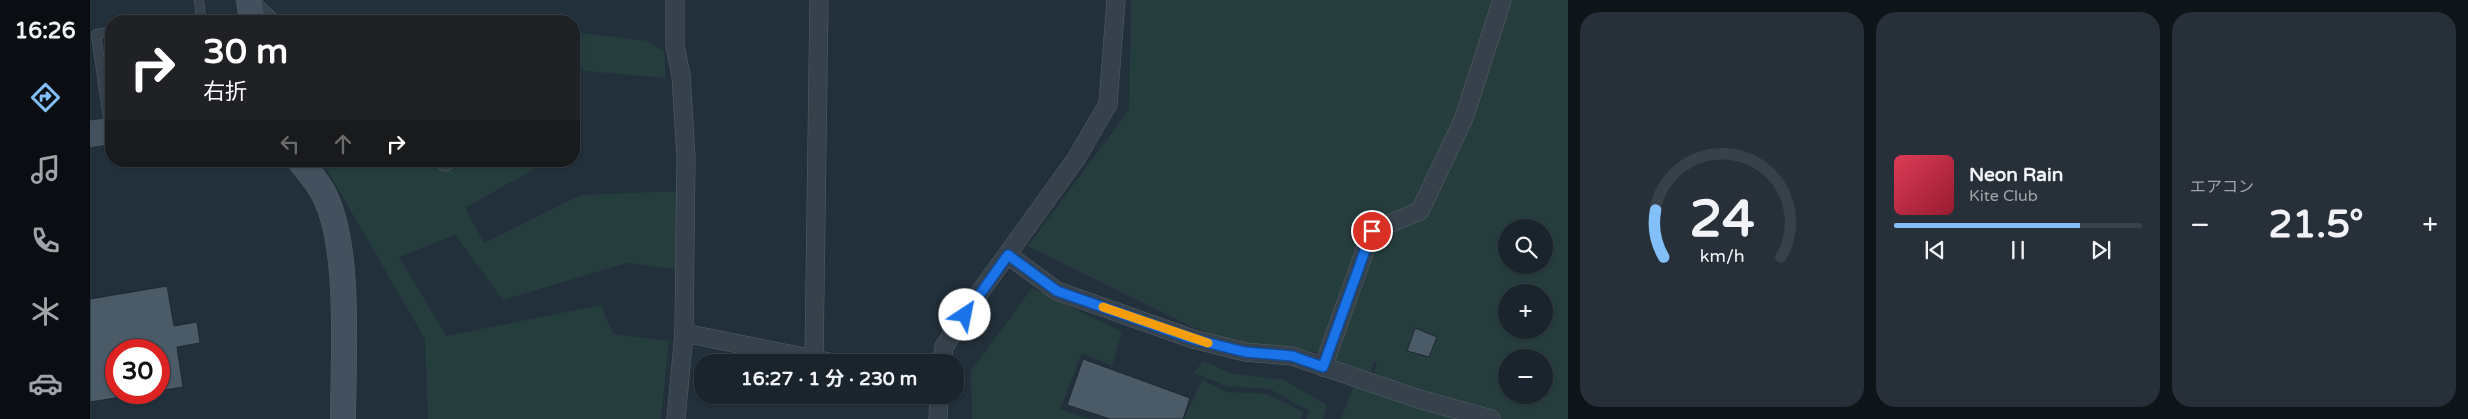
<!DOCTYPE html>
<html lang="ja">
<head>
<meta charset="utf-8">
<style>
  :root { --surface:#1a242c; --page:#273038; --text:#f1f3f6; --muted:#9fa4a9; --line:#384148; --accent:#83c0f9 }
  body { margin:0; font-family:"Varela Round","Noto Sans JP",sans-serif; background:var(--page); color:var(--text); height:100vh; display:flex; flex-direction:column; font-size:19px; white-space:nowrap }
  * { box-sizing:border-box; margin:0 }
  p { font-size:16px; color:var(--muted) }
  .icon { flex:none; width:28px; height:28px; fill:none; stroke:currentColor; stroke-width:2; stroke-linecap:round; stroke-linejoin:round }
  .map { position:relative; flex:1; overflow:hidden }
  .drawer { display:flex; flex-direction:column; gap:12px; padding:12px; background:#0e1418; width:900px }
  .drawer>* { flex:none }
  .guide { position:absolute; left:15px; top:15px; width:475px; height:152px; border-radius:20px; box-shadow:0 1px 4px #0004,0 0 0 1px var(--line); background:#202124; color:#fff; overflow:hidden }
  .controls { position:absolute; left:1408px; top:219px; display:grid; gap:10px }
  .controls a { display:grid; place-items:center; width:55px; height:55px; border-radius:50%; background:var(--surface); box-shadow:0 1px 4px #0004,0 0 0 1px var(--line); font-size:25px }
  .speed { position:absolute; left:15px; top:339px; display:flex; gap:10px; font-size:25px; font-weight:700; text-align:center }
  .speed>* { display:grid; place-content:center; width:65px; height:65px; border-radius:50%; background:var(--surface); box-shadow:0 1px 4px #0004,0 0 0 1px var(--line); line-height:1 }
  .speed .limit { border:8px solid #d22; background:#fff; color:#111 }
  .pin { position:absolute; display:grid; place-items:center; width:42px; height:42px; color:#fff; margin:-21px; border:2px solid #fff; border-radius:50%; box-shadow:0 1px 5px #0007 }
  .me { position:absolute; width:55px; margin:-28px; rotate:34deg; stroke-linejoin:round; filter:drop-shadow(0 0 4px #0008) }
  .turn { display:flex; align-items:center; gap:18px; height:105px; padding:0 15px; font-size:22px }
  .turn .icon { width:65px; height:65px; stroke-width:2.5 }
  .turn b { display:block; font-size:35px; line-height:42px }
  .lanes { display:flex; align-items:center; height:48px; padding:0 15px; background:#0003; justify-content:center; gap:25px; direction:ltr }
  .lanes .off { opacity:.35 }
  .big { font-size:38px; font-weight:700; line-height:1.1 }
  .drawer .card { flex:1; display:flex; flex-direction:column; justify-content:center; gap:8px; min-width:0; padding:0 18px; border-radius:20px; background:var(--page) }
  .drawer .dial { align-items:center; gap:0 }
  .dial svg { height:130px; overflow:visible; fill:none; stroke:var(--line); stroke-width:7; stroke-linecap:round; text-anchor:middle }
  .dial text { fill:var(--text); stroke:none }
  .song { display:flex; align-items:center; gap:15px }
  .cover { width:60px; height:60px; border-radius:8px; background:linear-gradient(135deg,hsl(350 70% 55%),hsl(350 70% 35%)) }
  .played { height:5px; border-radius:2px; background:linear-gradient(90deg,var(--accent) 75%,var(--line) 75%) }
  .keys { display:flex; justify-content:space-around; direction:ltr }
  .heat { display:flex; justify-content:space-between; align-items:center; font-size:28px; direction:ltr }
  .drawer .tiles { flex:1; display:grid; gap:12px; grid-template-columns:repeat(3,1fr) }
  .trip { position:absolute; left:604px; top:354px; width:270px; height:50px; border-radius:20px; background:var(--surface); box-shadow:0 1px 4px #0004,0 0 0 1px var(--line); font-weight:700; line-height:50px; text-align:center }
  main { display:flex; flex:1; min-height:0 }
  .tabs { display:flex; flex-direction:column; width:90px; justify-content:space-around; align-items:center; background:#0a0e12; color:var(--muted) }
  .tabs .icon { width:35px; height:35px }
  .tabs .on { color:var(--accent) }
  .tabs b { font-size:22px; color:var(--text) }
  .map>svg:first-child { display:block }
</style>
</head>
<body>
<main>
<nav class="tabs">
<b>16:26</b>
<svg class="icon on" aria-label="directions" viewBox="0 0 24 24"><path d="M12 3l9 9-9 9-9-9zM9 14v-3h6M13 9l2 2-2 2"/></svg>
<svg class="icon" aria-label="music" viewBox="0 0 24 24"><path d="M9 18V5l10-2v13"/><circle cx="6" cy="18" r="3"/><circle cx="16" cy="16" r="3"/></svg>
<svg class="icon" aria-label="phone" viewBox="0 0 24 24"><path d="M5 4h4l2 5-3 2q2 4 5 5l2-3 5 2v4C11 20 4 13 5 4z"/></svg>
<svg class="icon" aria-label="climate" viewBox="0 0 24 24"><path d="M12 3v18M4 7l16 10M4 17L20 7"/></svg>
<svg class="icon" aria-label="car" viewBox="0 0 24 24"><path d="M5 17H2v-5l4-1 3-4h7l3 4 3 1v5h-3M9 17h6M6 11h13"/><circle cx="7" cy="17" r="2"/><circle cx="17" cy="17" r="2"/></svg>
</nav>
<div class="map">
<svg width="1478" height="419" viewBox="0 0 1478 419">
  <rect width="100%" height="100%" fill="#22303b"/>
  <!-- green -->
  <g fill="#253e3d" fill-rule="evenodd">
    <path d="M1041,0h361l-45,145 -35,65 -34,8 -3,-3 -57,137 -74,-7 -54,-19 -162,-80 101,-136z"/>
    <path d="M1414,0h64v419h-67l-127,-45 3,-12h-3l-5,16 -49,-19 52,-128 60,-27zM1416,228h38v37h-38zM1416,292h38v38h-38zM1416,358h38v37h-38z"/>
    <path d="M484,32l74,9 16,11 2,26 -92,-8z"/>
    <path d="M232,161h226l-83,47 19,35 96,-48 101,-4 2,79 -56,-7 -124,37 -48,-65 -56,22 47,79 155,-31 12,29 56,7 -8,78h-233l-3,-80z"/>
    <path d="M942,288l90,44 -10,34 -30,-13 -22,56 29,10h-117l-1,-48z"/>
    <path d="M1113,361l30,13 51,6 43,25 -4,14h-17l3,-8 -39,-22 -43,-3 -33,-13z"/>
    <path d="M1112,380l25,12 40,2 37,18 -3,7h-117z"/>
    <path d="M1265,383l119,36h-133z"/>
  </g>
  <!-- building -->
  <g fill="#4a5a67" stroke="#1d2832">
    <path d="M77,286l7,40 23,-4 3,21 -23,4 6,40 -24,4v-41h-43v48l-26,4v-103z"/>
    <path d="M1325,328l22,9 -8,20 -22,-6z"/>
    <path d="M993,359l107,39 -7,21h-73l-43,-14z"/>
  </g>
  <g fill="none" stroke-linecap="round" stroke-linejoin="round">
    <defs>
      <g id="lane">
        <path d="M108,21l3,-3 -2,-18"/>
        <path d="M12,75l9,-4"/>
        <path d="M20,131l-14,-97 15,-2"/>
      </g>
      <g id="street">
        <path d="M585,0v46l6,29 5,82 -2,176 -8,86"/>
        <path d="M159,1l21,20"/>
        <path d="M355,161v1"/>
        <path d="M918,255l49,36 136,48 52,13 47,4 127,43 72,20"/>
        <path d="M594,333l145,29"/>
        <path d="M724,359l5,-359"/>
        <path d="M852,362l2,-15 31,-48 101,-140 32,-55 8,-104"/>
        <path d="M1233,367l49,-136 48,-20 44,-93 38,-118"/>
        <path d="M848,419l1,-24"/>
      </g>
      <g id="secondary">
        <path d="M159,0l3,21"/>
        <path d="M0,134l21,-3"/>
        <path d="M210,161c7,9 15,18 21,28 31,50 22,169 22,230"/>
      </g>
    </defs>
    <!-- lane casing -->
    <use href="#lane" stroke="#545f69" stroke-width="10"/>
    <!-- street casing -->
    <use href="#street" stroke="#545f69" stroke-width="19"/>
    <!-- secondary casing -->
    <use href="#secondary" stroke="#545f69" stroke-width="26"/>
    <!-- lane -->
    <use href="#lane" stroke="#36414b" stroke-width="9"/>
    <!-- street -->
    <use href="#street" stroke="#36414b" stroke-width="18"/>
    <!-- secondary -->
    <use href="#secondary" stroke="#43515e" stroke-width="25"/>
  </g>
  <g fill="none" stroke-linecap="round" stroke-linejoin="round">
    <defs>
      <path id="route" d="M875,315l43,-60 49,36 136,48 52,13 47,4 31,11 49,-136"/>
    </defs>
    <!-- route casing -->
    <use href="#route" stroke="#114b97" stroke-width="12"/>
    <!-- route -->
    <use href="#route" stroke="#1a73e8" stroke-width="9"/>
    <!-- slow -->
    <path stroke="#f59e0b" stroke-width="9" d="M1013,307l105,36"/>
  </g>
</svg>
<div class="controls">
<a><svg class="icon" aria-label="search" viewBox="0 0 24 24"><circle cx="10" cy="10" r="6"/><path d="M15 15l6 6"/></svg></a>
<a>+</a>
<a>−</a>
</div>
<div class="speed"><div class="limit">30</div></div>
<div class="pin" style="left:1282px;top:231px;background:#d93025"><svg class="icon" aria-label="arrive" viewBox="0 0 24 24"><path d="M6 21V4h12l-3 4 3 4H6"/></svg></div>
<svg class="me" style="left:875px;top:315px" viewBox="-20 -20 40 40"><circle r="19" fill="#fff"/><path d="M0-13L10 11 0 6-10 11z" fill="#1a73e8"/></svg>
<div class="trip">16:27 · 1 分 · 230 m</div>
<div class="guide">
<div class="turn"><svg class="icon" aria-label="right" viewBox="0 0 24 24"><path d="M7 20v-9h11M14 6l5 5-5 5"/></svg><div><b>30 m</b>右折</div></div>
<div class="lanes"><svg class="icon off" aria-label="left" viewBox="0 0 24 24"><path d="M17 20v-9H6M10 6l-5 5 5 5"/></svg><svg class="icon off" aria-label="ahead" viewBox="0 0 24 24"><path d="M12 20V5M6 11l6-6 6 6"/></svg><svg class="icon" aria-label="right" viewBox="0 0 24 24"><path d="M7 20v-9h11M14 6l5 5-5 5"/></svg></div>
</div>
</div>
<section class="drawer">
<div class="tiles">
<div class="card dial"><svg viewBox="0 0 100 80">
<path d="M14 69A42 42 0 1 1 86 69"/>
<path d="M14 69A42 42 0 0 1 9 40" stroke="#83c0f9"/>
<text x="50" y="56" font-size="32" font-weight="700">24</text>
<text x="50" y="72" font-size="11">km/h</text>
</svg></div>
<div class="card">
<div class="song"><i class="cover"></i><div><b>Neon Rain</b><p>Kite Club</p></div></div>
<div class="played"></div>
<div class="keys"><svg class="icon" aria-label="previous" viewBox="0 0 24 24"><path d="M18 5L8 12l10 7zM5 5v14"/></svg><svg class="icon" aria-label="pause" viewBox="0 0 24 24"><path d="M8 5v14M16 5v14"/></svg><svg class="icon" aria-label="next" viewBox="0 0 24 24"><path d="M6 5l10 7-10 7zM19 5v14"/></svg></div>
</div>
<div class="card"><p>エアコン</p>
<div class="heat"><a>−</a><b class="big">21.5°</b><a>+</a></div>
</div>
</div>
</section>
</main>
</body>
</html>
